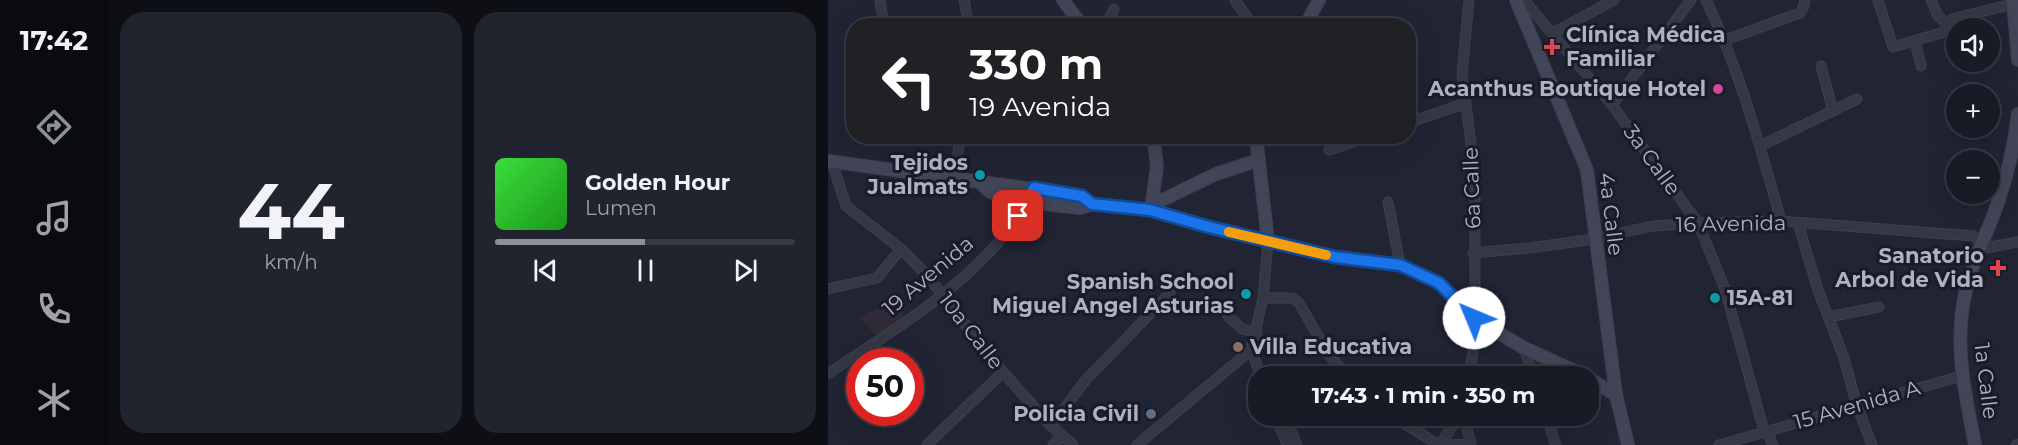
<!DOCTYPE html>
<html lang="es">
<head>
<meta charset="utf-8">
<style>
  :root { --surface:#181b26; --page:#21242e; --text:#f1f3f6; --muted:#9fa1a7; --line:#363943; --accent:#8c9099 }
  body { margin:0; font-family:Montserrat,sans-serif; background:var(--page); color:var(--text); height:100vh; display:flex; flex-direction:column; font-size:22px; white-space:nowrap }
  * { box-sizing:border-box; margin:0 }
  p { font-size:20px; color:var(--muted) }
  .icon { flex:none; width:33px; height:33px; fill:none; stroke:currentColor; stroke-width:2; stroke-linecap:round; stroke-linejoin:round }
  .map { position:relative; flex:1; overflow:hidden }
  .panel { display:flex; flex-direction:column; gap:12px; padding:12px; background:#0d0f15; width:720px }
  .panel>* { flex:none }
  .guide { position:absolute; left:18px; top:18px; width:570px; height:126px; border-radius:24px; box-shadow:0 6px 24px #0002,0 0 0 2px var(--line); background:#202124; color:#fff; overflow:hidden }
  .tools { position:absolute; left:1118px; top:18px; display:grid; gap:12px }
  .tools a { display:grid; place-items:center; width:54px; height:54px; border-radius:50%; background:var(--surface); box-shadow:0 6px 24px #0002,0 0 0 2px var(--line); font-size:30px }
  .speed { position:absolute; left:18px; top:348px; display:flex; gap:12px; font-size:30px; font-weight:700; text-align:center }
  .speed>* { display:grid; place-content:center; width:78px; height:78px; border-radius:50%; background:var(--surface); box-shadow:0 6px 24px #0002,0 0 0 2px var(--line); line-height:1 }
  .speed .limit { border:9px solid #d22; background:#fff; color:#111 }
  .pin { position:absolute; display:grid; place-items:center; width:51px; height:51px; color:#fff; margin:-26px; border-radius:12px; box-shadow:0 3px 9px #0006 }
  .me { position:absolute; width:66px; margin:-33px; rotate:315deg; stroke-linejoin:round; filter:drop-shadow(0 0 4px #0008) }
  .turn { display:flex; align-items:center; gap:21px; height:126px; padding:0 24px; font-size:27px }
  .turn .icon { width:78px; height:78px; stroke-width:2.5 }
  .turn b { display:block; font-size:42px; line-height:51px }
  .panel .widget { flex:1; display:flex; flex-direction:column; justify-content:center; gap:9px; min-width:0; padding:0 21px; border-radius:24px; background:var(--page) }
  .panel .dial { align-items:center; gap:0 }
  .dial b { font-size:78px; line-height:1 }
  .song { display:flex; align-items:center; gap:18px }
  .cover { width:72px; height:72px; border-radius:9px; background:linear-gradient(135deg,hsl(120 70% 55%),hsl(120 70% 35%)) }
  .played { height:6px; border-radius:3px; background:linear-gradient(90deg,var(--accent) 50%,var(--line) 50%) }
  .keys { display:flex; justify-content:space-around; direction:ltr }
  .panel .tiles { flex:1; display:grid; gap:12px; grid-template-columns:repeat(2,1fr) }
  .trip { position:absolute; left:420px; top:366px; width:351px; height:60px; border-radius:24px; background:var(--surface); box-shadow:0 6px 24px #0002,0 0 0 2px var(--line); font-weight:700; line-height:60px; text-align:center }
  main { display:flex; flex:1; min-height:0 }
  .menu { display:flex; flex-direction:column; width:108px; justify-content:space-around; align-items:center; background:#0a0b0f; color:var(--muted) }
  .menu .icon { width:42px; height:42px }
  .menu .selected { color:var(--accent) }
  .menu b { font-size:27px; color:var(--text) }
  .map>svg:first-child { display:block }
</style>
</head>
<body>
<main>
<nav class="menu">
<b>17:42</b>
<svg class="icon selected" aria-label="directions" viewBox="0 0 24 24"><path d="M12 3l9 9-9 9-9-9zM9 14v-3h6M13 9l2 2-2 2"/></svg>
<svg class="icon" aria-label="music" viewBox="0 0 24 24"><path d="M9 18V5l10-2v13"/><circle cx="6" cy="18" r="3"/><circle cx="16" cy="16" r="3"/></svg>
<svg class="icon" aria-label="phone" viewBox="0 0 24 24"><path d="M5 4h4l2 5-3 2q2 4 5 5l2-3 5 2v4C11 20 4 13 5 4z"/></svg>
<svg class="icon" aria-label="climate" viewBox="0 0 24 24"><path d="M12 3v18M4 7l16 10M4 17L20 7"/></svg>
</nav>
<section class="panel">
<div class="tiles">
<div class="widget dial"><b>44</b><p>km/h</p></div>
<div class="widget">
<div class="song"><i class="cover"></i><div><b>Golden Hour</b><p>Lumen</p></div></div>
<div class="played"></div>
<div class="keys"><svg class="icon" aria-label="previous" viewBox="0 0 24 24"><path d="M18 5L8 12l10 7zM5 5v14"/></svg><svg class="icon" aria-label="pause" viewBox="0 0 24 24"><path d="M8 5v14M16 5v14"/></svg><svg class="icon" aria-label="next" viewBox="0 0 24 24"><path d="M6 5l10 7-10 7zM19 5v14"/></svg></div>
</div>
</div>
</section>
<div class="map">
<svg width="1190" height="445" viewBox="0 0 1190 445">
  <rect width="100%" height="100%" fill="#202433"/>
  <!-- medical -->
  <path fill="#2f2b36" d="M65,301l12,16 -25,23 -21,-23z"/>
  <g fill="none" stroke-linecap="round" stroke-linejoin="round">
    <defs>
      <g id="street">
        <path d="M52,0l4,26"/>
        <path d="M136,0l5,26"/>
        <path d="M407,0l18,26"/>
        <path d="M696,0l88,105 86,118 27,66 39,142 5,5 4,9"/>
        <path d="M878,0c34,70 54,146 75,221"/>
        <path d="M1050,0l15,47 51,-15 8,-13 61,-15"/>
        <path d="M1103,0l7,16 10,9"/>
        <path d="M277,26l9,-17"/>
        <path d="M725,33l61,-33"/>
        <path d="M897,40l75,-27 4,-7 1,-6"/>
        <path d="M1087,41l6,25"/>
        <path d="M993,66l12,45"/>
        <path d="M784,105l79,-105"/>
        <path d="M580,123l58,-20"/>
        <path d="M932,146l97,-47"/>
        <path d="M501,150l41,-14"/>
        <path d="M4,162l14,44 55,43 24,24 78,99 48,54 22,19"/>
        <path d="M127,178l5,-42"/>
        <path d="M560,202l12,63"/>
        <path d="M970,223l20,67 26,68 13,48 15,39"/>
        <path d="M645,253l57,-5 64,-9 58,-13 46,-3 83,-2 192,15 7,5v8l38,-7"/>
        <path d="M0,289l49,-11 24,-29"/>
        <path d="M435,298h30l6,5 30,52 19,21"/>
        <path d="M400,316l14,13 15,4"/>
        <path d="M1000,317l51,-10"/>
        <path d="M696,348l9,28"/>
        <path d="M0,374c72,-49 168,-103 206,-186"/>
        <path d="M433,376l-10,-26 12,-52 5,-56"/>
        <path d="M641,376l6,-38v-163l-13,-101 7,-74"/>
        <path d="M448,416l11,29"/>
        <path d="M457,416l12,29"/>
        <path d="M564,416l47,29"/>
        <path d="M636,416l7,29"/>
        <path d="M718,416l10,29"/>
        <path d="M223,426l34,-45 85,-88"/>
        <path d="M99,445l76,-73"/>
        <path d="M225,445l9,-9"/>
        <path d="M309,445l114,-95"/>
        <path d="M612,445l19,-29"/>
        <path d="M614,445l28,-1"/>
        <path d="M891,445l242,-69"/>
        <path d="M1188,445l2,-1"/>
      </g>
      <g id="secondary">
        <path d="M235,0l19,26"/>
        <path d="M688,0l71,170 29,225 12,50"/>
        <path d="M1185,0l5,60"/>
        <path d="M477,26l14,-26"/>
        <path d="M428,136l12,106"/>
        <path d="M0,161l254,35 10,8"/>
        <path d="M153,183l9,9 38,10 52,6 12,-4 59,6 58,17 126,30 65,8 39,18 35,35 50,30 62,28"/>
        <path d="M326,204l62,-30 43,-14"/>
        <path d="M323,209l6,-43 -4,-30"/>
        <path d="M760,378l28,17"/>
        <path d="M1147,445c-10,-52 -22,-102 -9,-155 6,-29 20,-54 30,-82 11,-31 18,-61 22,-94"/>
      </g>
    </defs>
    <!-- street casing -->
    <use href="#street" stroke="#3d404e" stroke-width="11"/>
    <!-- secondary casing -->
    <use href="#secondary" stroke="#3d404e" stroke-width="14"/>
    <!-- street -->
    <use href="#street" stroke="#343744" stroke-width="9"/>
    <!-- secondary -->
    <use href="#secondary" stroke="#424557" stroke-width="12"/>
  </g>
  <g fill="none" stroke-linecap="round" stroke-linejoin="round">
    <defs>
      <path id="route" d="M190,216l16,-28 48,8 10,8 58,6 59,17 126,30 65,8 39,18 35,35"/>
    </defs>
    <!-- route casing -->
    <use href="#route" stroke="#114b97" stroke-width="15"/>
    <!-- route -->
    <use href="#route" stroke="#1a73e8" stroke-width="10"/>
    <!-- slow -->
    <path stroke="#f59e0b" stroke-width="10" d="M401,232l97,23"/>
  </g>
  <!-- markers -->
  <g fill="#e0444e" stroke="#191c28" stroke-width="2">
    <path d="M721 38h6v6h6v6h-6v6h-6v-6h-6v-6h6z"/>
    <path d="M1167 259h6v6h6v6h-6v6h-6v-6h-6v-6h6z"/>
  </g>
  <circle fill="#d1479c" stroke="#191c28" stroke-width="2" cx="890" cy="89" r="6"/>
  <g fill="#0f9aa8" stroke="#191c28" stroke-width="2">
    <circle cx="152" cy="175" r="6"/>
    <circle cx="418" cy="294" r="6"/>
    <circle cx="887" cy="298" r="6"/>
  </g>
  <circle fill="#8d6e63" stroke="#191c28" stroke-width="2" cx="410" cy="347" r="6"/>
  <circle fill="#5c6f8a" stroke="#191c28" stroke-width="2" cx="323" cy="414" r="6"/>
  <g text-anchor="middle" stroke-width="6" stroke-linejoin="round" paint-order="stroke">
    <!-- poi labels -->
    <g font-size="21" font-weight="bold" fill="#adb1c1" stroke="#191c28" text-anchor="end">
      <text x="738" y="42" text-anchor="start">Clínica Médica<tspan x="738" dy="24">Familiar</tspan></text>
      <text x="878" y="96">Acanthus Boutique Hotel</text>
      <text x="140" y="170">Tejidos<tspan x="140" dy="24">Jualmats</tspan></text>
      <text x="1156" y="263">Sanatorio<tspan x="1156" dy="24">Arbol de Vida</tspan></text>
      <text x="406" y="289">Spanish School<tspan x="406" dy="24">Miguel Angel Asturias</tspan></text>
      <text x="899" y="305" text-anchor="start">15A-81</text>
      <text x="422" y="354" text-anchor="start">Villa Educativa</text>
      <text x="311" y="421">Policia Civil</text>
    </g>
    <!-- street labels -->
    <g font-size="21" fill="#adb1c1" stroke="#191c28">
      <text transform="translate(824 160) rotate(54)" y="7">3a Calle</text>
      <text transform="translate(644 188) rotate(-92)" y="7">6a Calle</text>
      <text transform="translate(783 214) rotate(83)" y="7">4a Calle</text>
      <text transform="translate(903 224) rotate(-1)" y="7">16 Avenida</text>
      <text transform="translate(100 276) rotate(-40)" y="7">19 Avenida</text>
      <text transform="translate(143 331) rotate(52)" y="7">10a Calle</text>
      <text transform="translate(1158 381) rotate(83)" y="7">1a Calle</text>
      <text transform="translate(1029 405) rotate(-16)" y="7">15 Avenida A</text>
    </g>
  </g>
</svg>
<div class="tools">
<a><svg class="icon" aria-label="sound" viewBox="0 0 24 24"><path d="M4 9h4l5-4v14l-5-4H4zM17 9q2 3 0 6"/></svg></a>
<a>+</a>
<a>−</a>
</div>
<div class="speed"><div class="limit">50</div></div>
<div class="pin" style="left:190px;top:216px;background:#d93025"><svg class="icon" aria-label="arrive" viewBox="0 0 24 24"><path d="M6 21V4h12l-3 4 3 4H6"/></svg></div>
<svg class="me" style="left:646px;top:318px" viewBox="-20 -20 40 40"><circle r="19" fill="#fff"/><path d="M0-13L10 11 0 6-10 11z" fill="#1a73e8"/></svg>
<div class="trip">17:43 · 1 min · 350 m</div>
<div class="guide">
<div class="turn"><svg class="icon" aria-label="left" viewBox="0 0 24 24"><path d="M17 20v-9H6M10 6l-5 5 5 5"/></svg><div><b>330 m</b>19 Avenida</div></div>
</div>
</div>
</main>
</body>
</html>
